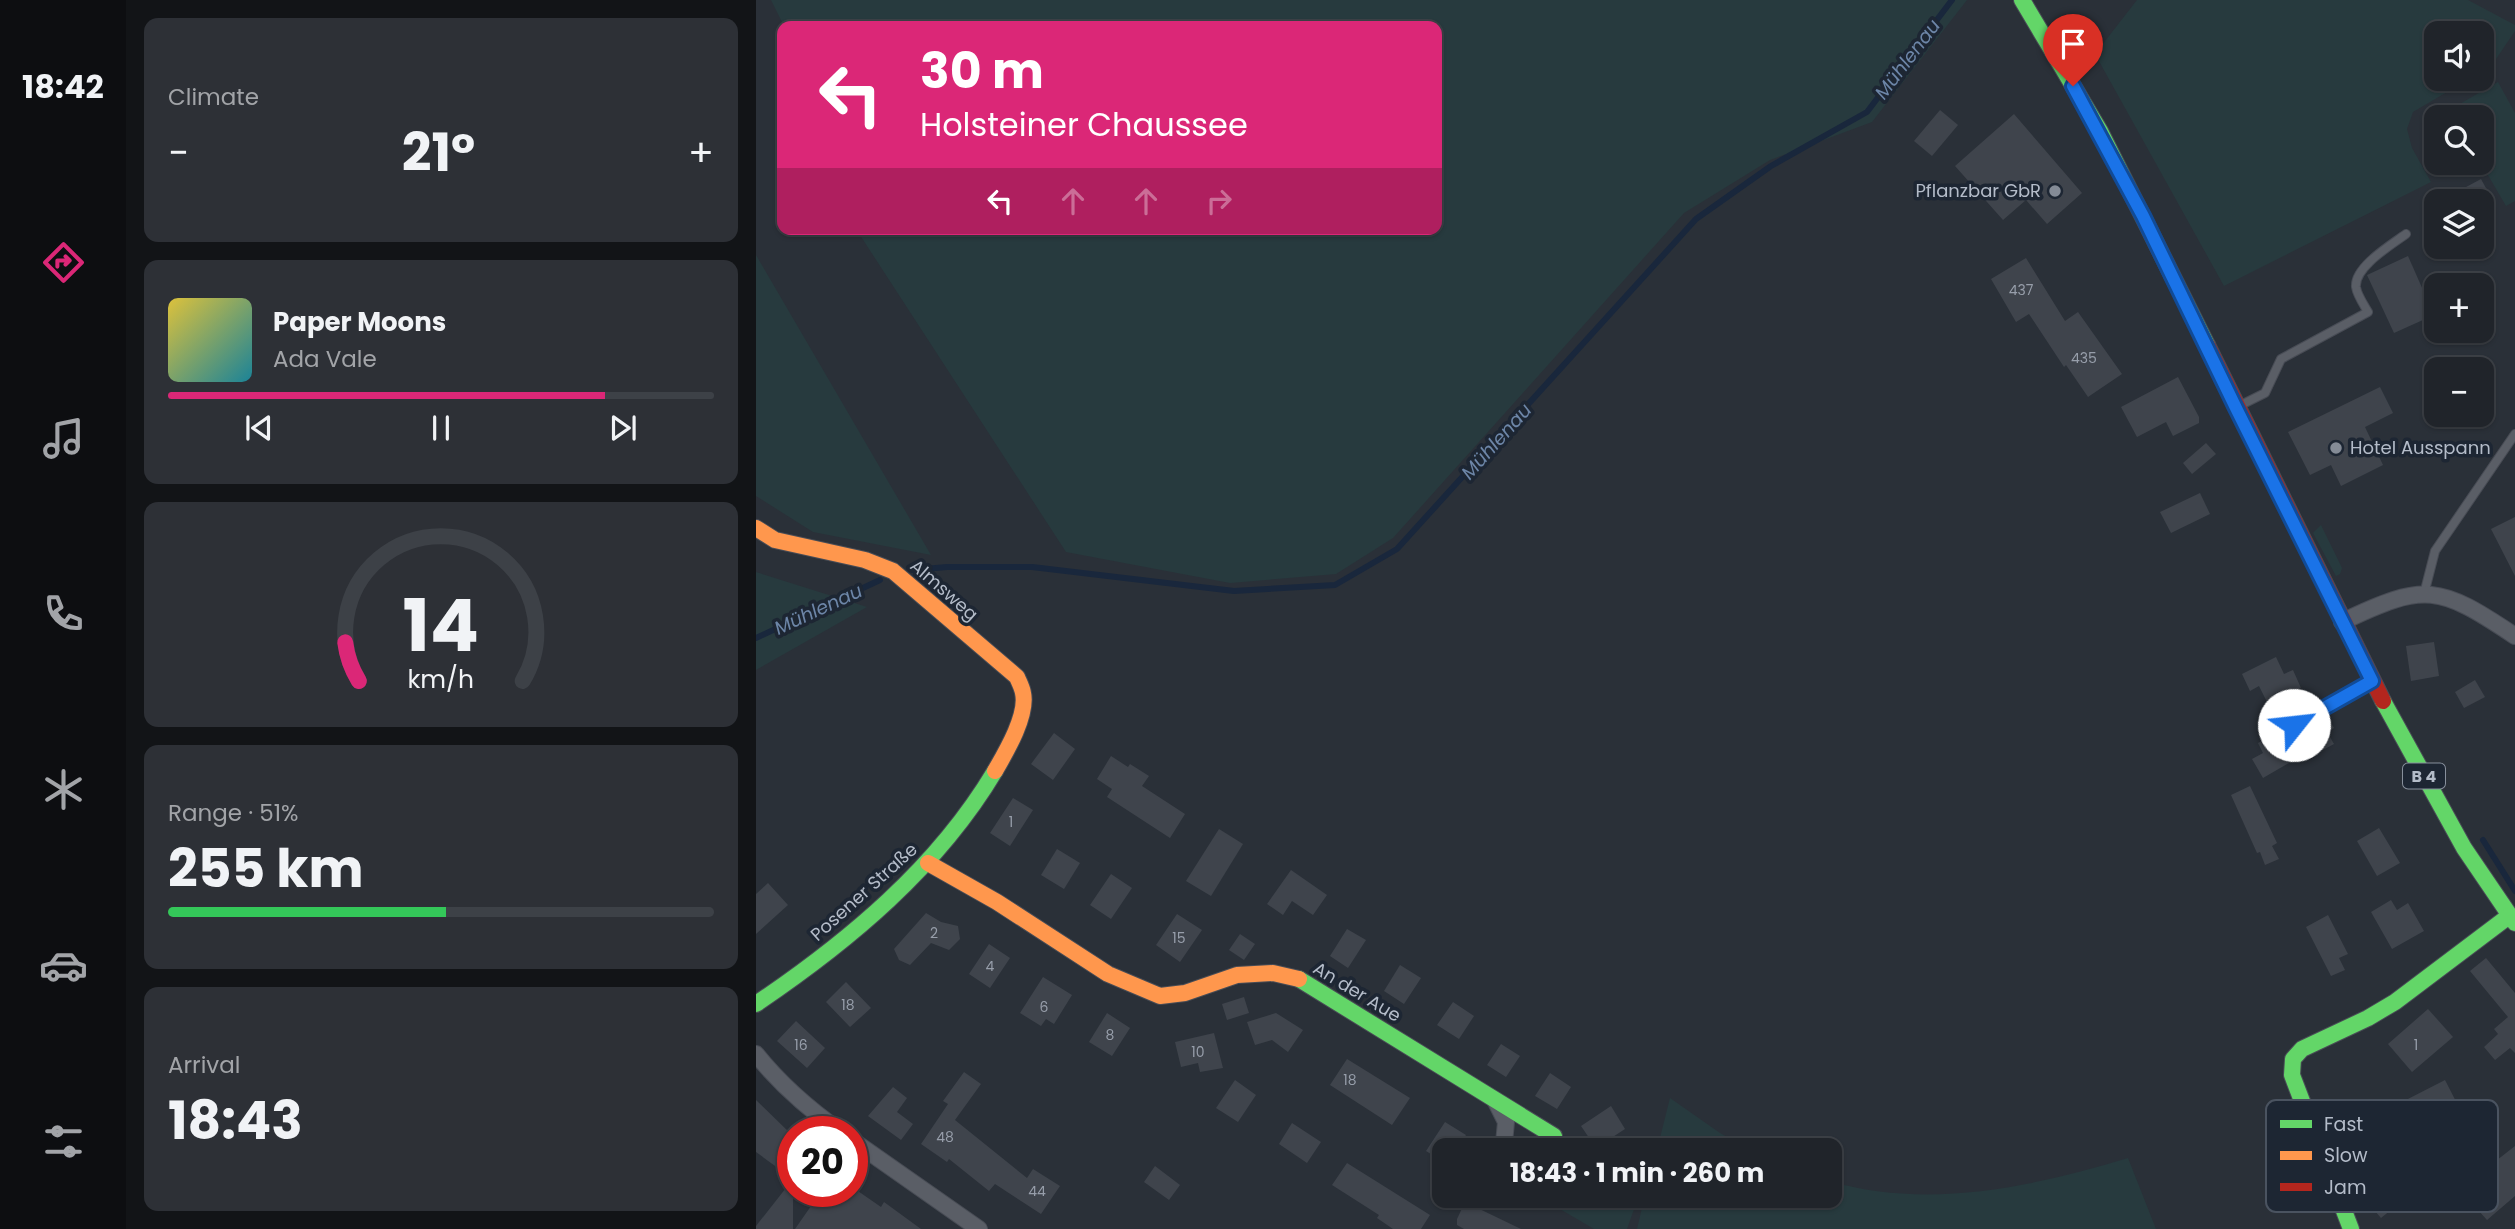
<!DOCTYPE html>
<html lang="en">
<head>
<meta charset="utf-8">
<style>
  :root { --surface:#20242a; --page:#2d3036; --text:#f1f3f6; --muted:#a2a4a8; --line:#3d4147; --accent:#db2777 }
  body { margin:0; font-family:Poppins,sans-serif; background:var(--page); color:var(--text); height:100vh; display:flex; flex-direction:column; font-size:26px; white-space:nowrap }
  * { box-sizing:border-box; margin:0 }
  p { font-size:23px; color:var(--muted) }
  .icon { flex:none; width:38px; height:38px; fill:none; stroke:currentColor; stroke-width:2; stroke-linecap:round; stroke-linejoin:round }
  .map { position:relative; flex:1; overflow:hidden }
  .side { display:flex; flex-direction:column; gap:18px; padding:18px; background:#121417; width:630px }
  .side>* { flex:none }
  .banner { position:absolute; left:21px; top:21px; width:665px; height:214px; border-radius:14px; box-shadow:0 2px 5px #0004,0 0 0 2px var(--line); background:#db2777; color:#fff; overflow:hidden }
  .buttons { position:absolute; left:1668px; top:21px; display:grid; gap:14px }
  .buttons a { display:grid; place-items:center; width:70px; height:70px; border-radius:14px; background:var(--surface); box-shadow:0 2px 5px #0004,0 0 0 2px var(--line); font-size:35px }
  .speed { position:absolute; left:21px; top:1116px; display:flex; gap:14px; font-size:35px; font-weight:700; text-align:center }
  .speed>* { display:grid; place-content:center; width:91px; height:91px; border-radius:50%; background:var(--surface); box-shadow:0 2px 5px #0004,0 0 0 2px var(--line); line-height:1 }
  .speed .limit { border:10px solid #d22; background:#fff; color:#111 }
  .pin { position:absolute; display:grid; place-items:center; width:60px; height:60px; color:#fff; margin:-72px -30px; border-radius:50% 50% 50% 0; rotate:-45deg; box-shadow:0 0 7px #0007 }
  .pin .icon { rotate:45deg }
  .me { position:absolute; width:77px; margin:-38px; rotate:61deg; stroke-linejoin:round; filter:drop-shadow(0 0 5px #0008) }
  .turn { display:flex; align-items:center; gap:24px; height:147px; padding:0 28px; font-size:32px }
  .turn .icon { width:91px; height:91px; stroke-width:2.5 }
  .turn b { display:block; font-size:49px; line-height:60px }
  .lanes { display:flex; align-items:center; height:66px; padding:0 28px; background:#0003; justify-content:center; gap:35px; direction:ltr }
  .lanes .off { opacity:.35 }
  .big { font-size:52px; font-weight:700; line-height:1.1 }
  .side .tile { flex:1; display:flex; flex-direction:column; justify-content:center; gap:10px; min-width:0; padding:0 24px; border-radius:14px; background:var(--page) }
  .side .dial { align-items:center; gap:0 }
  .dial svg { height:182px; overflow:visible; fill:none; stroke:var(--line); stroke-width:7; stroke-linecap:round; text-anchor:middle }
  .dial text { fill:var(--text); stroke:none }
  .song { display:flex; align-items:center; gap:21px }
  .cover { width:84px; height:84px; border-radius:10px; background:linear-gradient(135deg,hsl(50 70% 55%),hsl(190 70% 35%)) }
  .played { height:7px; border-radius:4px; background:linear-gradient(90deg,var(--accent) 80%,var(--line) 80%) }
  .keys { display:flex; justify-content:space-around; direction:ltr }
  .heat { display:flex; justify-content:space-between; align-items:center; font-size:38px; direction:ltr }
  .charge { height:10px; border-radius:5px; background:linear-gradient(90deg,#34c759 51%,var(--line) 0) }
  .trip { position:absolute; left:676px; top:1138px; width:410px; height:70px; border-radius:14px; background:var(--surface); box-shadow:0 2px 5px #0004,0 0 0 2px var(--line); font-weight:700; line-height:70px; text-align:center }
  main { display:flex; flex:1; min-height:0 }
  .dock { display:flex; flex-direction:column; width:126px; justify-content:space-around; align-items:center; background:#0d0e11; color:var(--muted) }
  .dock .icon { width:49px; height:49px }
  .dock .on { color:var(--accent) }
  .dock b { font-size:32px; color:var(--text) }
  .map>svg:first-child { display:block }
</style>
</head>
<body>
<main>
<nav class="dock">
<b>18:42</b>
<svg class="icon on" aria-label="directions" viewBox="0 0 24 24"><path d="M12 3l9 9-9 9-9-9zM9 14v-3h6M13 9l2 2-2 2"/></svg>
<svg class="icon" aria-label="music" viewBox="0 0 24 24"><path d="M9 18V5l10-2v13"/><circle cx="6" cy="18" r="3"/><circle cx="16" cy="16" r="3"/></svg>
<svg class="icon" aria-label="phone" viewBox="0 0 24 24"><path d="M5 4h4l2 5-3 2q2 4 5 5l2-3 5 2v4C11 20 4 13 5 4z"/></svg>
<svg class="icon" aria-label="climate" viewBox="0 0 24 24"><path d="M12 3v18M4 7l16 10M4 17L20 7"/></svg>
<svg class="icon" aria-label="car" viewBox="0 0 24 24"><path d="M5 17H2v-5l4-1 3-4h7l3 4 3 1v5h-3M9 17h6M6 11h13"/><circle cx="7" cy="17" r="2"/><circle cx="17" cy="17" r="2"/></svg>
<svg class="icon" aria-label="filters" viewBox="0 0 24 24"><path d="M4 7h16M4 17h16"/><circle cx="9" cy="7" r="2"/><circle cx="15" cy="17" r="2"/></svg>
</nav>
<section class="side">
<div class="tile"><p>Climate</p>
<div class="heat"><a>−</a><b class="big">21°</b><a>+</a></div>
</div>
<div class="tile">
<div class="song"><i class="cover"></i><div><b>Paper Moons</b><p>Ada Vale</p></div></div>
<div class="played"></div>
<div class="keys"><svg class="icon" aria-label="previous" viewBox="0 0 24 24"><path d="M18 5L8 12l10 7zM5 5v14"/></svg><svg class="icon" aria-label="pause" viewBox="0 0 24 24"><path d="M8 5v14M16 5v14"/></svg><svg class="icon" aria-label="next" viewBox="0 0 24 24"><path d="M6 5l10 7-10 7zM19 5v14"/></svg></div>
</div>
<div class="tile dial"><svg viewBox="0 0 100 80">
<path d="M14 69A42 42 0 1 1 86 69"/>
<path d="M14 69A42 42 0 0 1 8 52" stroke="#db2777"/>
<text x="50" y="56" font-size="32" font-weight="700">14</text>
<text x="50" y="72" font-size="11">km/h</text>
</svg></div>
<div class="tile"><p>Range · 51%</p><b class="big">255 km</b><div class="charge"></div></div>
<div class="tile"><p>Arrival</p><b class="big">18:43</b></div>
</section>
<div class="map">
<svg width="1759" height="1229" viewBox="0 0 1759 1229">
  <rect width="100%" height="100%" fill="#2a3038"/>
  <!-- green -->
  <g fill="#273a3e">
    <path d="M15,0h1196l-95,122 -102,38 -86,53 -291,325 -57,36 -106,9 -164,-31 -210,-323h581v-203h-653z"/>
    <path d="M1381,0h331l47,25v6l-23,34 -10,6v-38h-46v46h33l-56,33 -6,17 5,19 19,34 -207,104 -129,-232z"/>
    <path d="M1742,82l17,31v88l-9,5 -25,-43 1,-46h-26l-5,-8z"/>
    <path d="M0,255l175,300 -118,-23 -57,-36z"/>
    <path d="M1565,525l21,43 -2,6 -4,2 -23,-43z"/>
    <path d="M0,572l111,35 -111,63z"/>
    <path d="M914,1098l50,35 30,17h-93z"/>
    <path d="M1372,1158l28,71h-519l8,-34h184v-14c99,29 203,6 299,-23z"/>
    <path d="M780,1195h103l-12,34h-33z"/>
  </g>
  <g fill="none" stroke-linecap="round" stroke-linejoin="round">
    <!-- stream -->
    <g stroke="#19273c" stroke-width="6">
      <path d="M157,570l34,-3h85l202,24 101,-6 62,-36 299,-330 75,-53 96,-54 85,-112"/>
      <path d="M0,638l124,-58"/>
      <path d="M1727,840l32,51"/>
    </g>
  </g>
  <!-- building -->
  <g fill="#3f444c">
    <path d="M1184,110l18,15 -26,31 -18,-15z"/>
    <path d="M1258,114l68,79 -35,31 -21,-24 -23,20 -48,-54z"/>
    <path d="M1725,179l12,22h-53z"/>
    <path d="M1652,256l26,59 -40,18 -27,-58z"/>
    <path d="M1270,258l39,63 13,-9 44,62 -34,23 -22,-32 -2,2 -35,-53 -13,8 -25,-43z"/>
    <path d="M1422,377l21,40v6l-26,13 -7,-14 -29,15 -16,-30z"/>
    <path d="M1624,387l13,26 -28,14 18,38 -42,21 -10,-21 -21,10 -22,-43z"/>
    <path d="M1450,443l10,11 -24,20 -9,-11z"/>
    <path d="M1444,493l10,21 -39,19 -11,-21z"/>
    <path d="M1759,517v59l-24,-47z"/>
    <path d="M1678,642l5,34 -28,5 -5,-35z"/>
    <path d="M1520,657l8,17 9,-4 8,18 -33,16 -9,-18 -9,5 -8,-17z"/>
    <path d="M1719,680l10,17 -21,11 -9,-16z"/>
    <path d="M1571,716l7,12 -7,4 7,12 -28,15 -3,-4 -40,23 -11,-19 11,-6 -5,-10 13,-7 5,9z"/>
    <path d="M298,733l21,16 -22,31 -22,-16z"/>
    <path d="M355,756l17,11 2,-3 19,12 -7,10 43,28 -15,24 -63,-41 5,-8 -15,-10z"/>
    <path d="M1494,786l27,57 -5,3 7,13 -14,6 -5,-13 -3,1 -26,-58z"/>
    <path d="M257,798l20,12 -23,36 -20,-13z"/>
    <path d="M1623,828l21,35 -23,13 -20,-35z"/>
    <path d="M463,829l24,15 -32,52 -25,-15z"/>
    <path d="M301,849l23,14 -16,26 -23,-14z"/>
    <path d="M535,870l36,25 -14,20 -21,-14 -9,14 -16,-11z"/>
    <path d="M355,874l21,14 -21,31 -21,-14z"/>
    <path d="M12,883l20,22 -32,29v-40z"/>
    <path d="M1635,900l6,10 11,-7 16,28 -32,18 -21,-37z"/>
    <path d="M170,913l15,9 17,4 2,13 -11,11 -18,-7 -21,22 -11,-5 -5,-11z"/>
    <path d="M421,914l25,16 -22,32 -24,-17z"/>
    <path d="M1572,915l20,39 -9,4 6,12 -14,6 -25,-49z"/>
    <path d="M591,929l19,11 -18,28 -18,-12z"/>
    <path d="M484,934l15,10 -11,16 -15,-10z"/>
    <path d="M233,944l21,14 -20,30 -21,-14z"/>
    <path d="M1730,958l29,35v60l-5,-5 -15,12 -11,-13 14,-13 -4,-5 14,-12 -38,-46z"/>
    <path d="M644,965l21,13 -17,26 -20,-13z"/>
    <path d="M287,977l29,18 -18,29 -8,-5 -5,7 -21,-13z"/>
    <path d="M90,982l25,26 -21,19 -24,-25z"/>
    <path d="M488,997l5,16 -22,7 -5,-16z"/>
    <path d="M697,1002l21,14 -15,23 -22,-14z"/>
    <path d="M1672,1009l25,28 -41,35 -24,-28z"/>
    <path d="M351,1013l23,15 -18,28 -23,-14z"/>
    <path d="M520,1013l27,17 -15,22 -16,-12 -17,5 -8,-23z"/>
    <path d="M40,1021l29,27 -18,20 -30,-27z"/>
    <path d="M458,1033l9,35 -23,4 -2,-9 -17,4 -6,-25z"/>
    <path d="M745,1044l19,12 -14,21 -19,-12z"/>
    <path d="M591,1059l63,39 -18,27 -62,-40z"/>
    <path d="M208,1072l17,12 -26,36 72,58 6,-9 27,17 -19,28 -46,-30 -6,7 -40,-32 -2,3 -26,-18 27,-40 -5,-3z"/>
    <path d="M794,1073l21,14 -14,22 -22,-13z"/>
    <path d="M479,1080l21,15 -18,27 -22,-14z"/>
    <path d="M1689,1080l22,43 -5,3 4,9 -20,10 3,5 -17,9 -28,-58z"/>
    <path d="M137,1087l14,11 -10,14 16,12 -12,16 -33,-24z"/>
    <path d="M0,1100l37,36v43l-37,-27z"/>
    <path d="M855,1106l14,23 -29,19 -15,-22z"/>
    <path d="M689,1122l21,13 -10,15h-12v12l-18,-11z"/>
    <path d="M536,1123l29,19 -14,21 -28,-19z"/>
    <path d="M1759,1146v50l-28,24 -17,-19 4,-4 -15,-17 26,-23 7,7z"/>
    <path d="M591,1163l83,52 -9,14h-28l-16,-11 2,-3 -47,-30z"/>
    <path d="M399,1166l25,19 -11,15 -25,-18z"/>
    <path d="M37,1179v50h-37v-3z"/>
    <path d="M99,1189l26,18 3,-5 37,27h-126l23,-33 9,6 8,-10 13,8z"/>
    <path d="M1628,1190l13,15 -16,13 -13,-15z"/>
    <path d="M709,1202l56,27h-57l-7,-4v-6z"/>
  </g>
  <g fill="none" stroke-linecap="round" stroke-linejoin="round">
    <defs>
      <g id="lane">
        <path d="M1485,405l24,-12 16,-34 87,-47c-4,-7 -11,-17 -12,-25 -2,-20 35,-42 50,-53"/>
        <path d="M1668,594l11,-43 80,-117"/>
        <path d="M1538,725l73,-42"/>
      </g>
      <g id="street">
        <path d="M1586,622c83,-40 97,-37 173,14"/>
        <path d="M0,1054c24,30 54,56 85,78"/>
        <path d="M739,1100l11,22 -2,21 4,7"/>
        <path d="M96,1140l127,89"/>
      </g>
      <g id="fast">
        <path d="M1266,0l78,131 107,214"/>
        <path d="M1627,701l81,147 51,75"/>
        <path d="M543,979l255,157 -9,14"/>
        <path d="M0,1004c93,-63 181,-136 239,-233"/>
        <path d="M1595,1229l-59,-154 1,-16 9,-10 66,-31 27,-16 114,-86"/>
      </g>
      <g id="slow">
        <path d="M0,528l19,12 90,20 28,11 124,106c2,5 5,10 6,16 5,22 -17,59 -28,78"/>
        <path d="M172,863l69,39 111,72 52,22 25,-3 52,-18 36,-2 26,6"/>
      </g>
      <path id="jam" d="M1451,345l176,356"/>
    </defs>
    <!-- lane casing -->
    <use href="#lane" stroke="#484c55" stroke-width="10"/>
    <!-- street casing -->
    <use href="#street" stroke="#484c55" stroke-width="18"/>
    <!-- fast casing -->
    <use href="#fast" stroke="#484c55" stroke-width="18"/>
    <!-- slow casing -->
    <use href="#slow" stroke="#484c55" stroke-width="18"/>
    <!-- jam casing -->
    <use href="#jam" stroke="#484c55" stroke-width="18"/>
    <!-- lane -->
    <use href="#lane" stroke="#5a5e66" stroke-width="8"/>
    <!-- street -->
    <use href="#street" stroke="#5a5e66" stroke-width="16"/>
    <!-- fast -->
    <use href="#fast" stroke="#63d668" stroke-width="16"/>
    <!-- slow -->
    <use href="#slow" stroke="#ff974d" stroke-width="16"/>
    <!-- jam -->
    <use href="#jam" stroke="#b3261e" stroke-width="16"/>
  </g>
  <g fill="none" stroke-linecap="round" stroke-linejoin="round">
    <defs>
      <path id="route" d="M1317,86l70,130 93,192 136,273 -78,44"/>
    </defs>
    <!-- route casing -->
    <use href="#route" stroke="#114b97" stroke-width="18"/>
    <!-- route -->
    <use href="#route" stroke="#1a73e8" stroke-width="12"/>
  </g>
  <!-- markers -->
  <g fill="#848b96" stroke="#1d2633" stroke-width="2.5">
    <circle cx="1299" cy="191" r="7"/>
    <circle cx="1580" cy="448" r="7"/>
  </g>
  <g text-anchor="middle" stroke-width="7" stroke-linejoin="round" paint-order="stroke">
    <!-- number labels -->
    <g font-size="14" fill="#979eaa">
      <text x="1265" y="295">437</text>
      <text x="1328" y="363">435</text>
      <text x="255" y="827">1</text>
      <text x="178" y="938">2</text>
      <text x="423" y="943">15</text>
      <text x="234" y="971">4</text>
      <text x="92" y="1010">18</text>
      <text x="288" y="1012">6</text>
      <text x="354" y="1040">8</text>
      <text x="45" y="1050">16</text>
      <text x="1660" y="1050">1</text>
      <text x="442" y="1057">10</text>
      <text x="594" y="1085">18</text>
      <text x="189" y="1142">48</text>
      <text x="281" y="1196">44</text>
    </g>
    <!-- shield labels -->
    <rect fill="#1d2633" stroke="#878f9c" stroke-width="2" x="1647" y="763.5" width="42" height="25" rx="5"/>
    <g font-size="16" font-weight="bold" fill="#b4bcc9">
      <text x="1668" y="782">B 4</text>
    </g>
    <!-- poi labels -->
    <g font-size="18" fill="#b4bcc9" stroke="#1d2633" text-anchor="end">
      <text x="1285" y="197">Pflanzbar GbR</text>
      <text x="1594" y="454" text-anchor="start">Hotel Ausspann</text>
    </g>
    <!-- street labels -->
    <g font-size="18" fill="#b4bcc9" stroke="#1d2633">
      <text transform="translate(188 590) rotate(41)" y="6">Almsweg</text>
      <text transform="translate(108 892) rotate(-42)" y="6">Posener Straße</text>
      <text transform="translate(601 992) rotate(31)" y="6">An der Aue</text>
    </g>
    <!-- water labels -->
    <g font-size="19" font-style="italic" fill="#6d86a8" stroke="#1d2633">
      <text transform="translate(1151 59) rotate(-53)" y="7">Mühlenau</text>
      <text transform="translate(740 441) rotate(-48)" y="7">Mühlenau</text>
      <text transform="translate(62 609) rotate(-25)" y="7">Mühlenau</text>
    </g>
  </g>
  <!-- legend -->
  <rect x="1510" y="1100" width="232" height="112" rx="10" fill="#1d2633" stroke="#4a5360" stroke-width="2"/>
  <rect x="1524" y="1120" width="32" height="8" fill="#63d668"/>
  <rect x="1524" y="1151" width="32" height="9" fill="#ff974d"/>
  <rect x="1524" y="1183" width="32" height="8" fill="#b3261e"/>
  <g font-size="19" fill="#b4bcc9">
    <text x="1568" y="1131">Fast</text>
    <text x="1568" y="1162">Slow</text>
    <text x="1568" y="1194">Jam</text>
  </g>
</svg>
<div class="buttons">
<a><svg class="icon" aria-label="sound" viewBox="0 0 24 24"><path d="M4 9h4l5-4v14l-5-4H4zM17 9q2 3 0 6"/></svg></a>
<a><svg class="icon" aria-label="search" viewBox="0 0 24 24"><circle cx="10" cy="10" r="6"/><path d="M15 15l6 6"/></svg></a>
<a><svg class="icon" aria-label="layers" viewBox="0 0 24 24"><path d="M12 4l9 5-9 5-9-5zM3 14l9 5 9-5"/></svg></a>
<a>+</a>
<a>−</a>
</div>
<div class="speed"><div class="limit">20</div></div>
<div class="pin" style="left:1317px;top:86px;background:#d93025"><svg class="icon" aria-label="arrive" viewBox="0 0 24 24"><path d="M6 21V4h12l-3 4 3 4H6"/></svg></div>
<svg class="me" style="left:1538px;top:725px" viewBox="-20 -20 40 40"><circle r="19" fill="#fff"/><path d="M0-13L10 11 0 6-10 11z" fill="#1a73e8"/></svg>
<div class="trip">18:43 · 1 min · 260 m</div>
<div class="banner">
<div class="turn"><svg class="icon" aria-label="left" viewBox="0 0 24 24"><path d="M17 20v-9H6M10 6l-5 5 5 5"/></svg><div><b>30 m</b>Holsteiner Chaussee</div></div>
<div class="lanes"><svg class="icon" aria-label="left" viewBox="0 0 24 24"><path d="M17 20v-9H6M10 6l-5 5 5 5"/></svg><svg class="icon off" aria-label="ahead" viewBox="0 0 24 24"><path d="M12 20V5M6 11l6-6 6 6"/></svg><svg class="icon off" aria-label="ahead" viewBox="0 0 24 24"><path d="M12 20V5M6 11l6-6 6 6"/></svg><svg class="icon off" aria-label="right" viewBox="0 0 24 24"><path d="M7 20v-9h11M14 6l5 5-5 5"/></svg></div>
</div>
</div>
</main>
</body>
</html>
